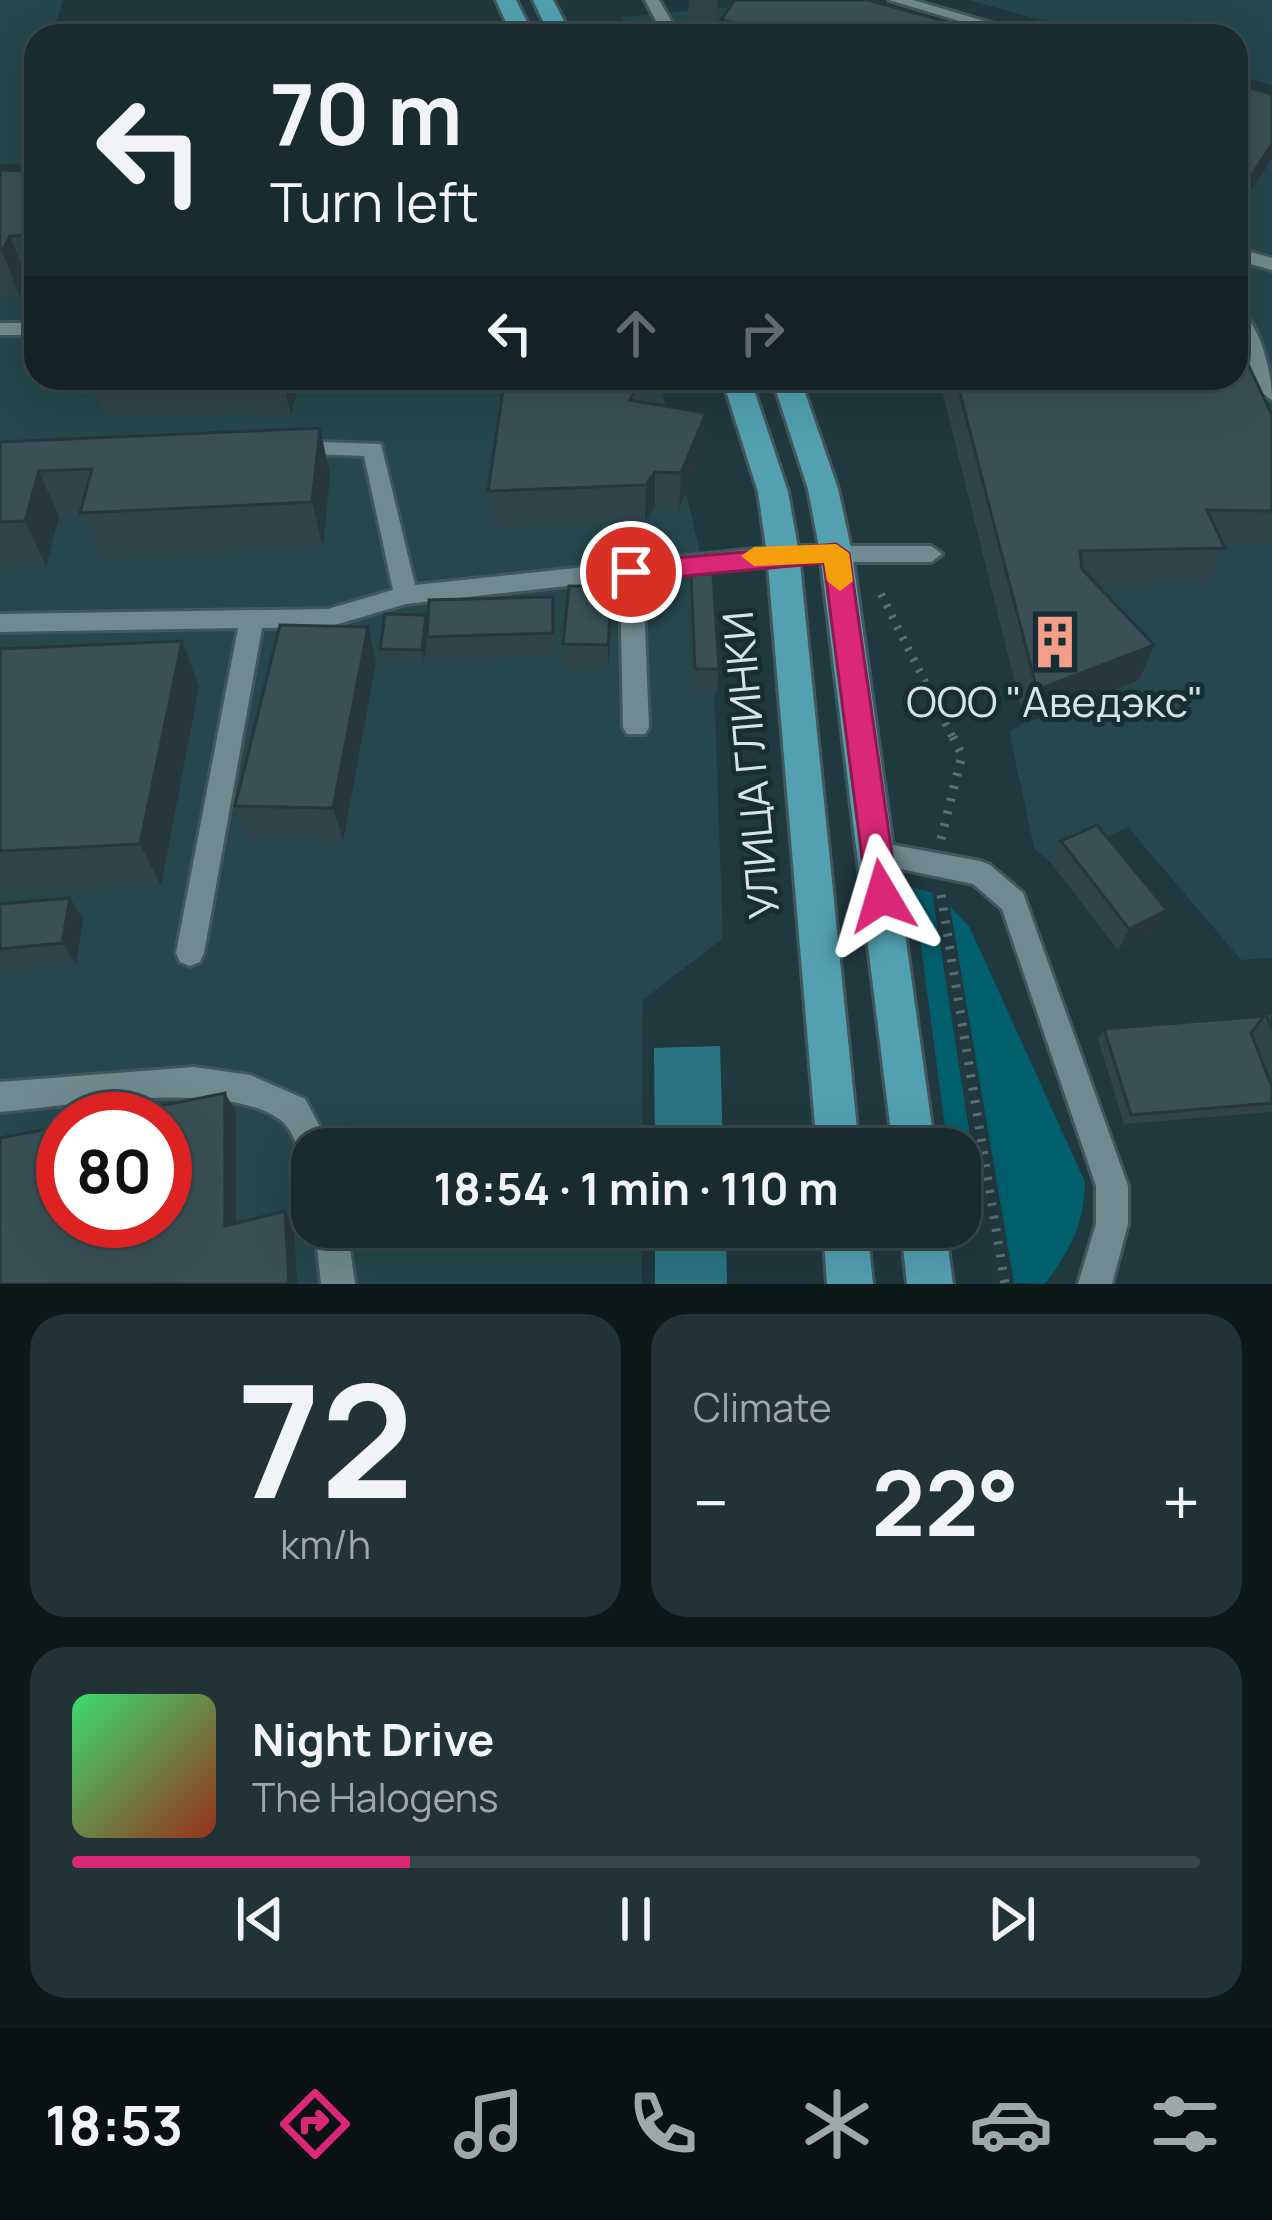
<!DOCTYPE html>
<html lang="en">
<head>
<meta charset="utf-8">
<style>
  :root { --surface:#182b2e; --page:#213336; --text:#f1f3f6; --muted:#9fa7aa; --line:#36474a; --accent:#db2777 }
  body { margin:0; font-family:Manrope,sans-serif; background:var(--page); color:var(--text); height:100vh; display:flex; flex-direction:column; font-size:45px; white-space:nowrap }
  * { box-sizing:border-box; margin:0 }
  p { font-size:39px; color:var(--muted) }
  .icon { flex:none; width:66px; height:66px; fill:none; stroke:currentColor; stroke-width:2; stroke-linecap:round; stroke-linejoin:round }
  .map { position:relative; height:1284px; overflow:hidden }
  .drawer { display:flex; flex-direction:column; gap:30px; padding:30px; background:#0d1819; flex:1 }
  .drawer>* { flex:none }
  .banner { position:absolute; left:24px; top:24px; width:1224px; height:366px; border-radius:36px; box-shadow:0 12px 48px #0002,0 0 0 3px var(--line); background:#182b2e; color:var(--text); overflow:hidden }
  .speed { position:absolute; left:36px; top:1092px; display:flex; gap:24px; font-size:60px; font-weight:700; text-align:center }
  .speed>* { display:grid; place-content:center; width:156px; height:156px; border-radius:50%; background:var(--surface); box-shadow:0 12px 48px #0002,0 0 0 3px var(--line); line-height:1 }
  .speed .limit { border:18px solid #d22; background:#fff; color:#111 }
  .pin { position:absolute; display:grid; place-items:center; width:102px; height:102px; color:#fff; margin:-51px; border:6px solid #fff; border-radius:50%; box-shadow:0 3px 12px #0007 }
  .me { position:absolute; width:132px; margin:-66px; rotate:353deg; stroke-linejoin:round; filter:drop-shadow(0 0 9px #0008) }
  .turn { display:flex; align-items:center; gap:42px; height:252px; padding:0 48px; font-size:54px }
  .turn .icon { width:156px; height:156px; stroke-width:2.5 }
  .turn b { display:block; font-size:84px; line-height:102px }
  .lanes { display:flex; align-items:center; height:114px; padding:0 48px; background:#0003; justify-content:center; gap:60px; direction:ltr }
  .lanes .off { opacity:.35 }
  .big { font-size:90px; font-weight:700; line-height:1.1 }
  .drawer .tile { flex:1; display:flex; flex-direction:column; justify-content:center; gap:18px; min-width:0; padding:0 42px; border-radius:36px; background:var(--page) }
  .drawer .dial { align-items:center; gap:0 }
  .dial b { font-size:156px; line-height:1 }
  .song { display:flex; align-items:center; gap:36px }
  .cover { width:144px; height:144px; border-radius:18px; background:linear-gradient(135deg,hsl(140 70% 55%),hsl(10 70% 35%)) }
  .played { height:12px; border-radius:6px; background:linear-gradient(90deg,var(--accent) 30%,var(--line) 30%) }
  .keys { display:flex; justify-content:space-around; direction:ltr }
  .heat { display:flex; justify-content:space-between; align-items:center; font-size:66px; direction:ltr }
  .drawer .tiles { flex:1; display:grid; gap:30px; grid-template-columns:1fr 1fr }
  .tile:last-child { grid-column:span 2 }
  .trip { position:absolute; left:291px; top:1128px; width:690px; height:120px; border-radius:36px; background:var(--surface); box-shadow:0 12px 48px #0002,0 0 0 3px var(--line); font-weight:700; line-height:120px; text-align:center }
  .tabs { display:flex; height:192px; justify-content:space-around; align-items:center; background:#0a1112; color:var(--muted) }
  .tabs .icon { width:84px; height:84px }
  .tabs .on { color:var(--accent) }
  .tabs b { font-size:54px; color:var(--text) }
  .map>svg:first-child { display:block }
</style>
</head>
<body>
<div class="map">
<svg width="1272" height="1284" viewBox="0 0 1272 1284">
  <rect width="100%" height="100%" fill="#20393e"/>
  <!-- built -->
  <g fill="#25474d" fill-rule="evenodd">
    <path d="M0,0h63l-11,36h-16v49l-15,48 15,2v28l-36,1z"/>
    <path d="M969,0h303v85l-36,-10v-39h-139z"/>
    <path d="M774,3l211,33h-351l-13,-19z"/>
    <path d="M1236,106l36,10v842l-31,2 -113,-133 -77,36 -17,-15 -25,-117 16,-8 -32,-138 243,-207z"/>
    <path d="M0,208l36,2v168h623l52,221 12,339 -80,62 -1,149h-330v78h330l-1,57h-641zM63,1119h102v102h-102z"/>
  </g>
  <!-- green -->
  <g fill="#015f6e">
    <path d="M913,887l19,6 48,307h-20v-51h-12z"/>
    <path d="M950,907l19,19 116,256c-1,42 -15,68 -40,102l-31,-1z"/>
  </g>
  <!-- forest -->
  <g fill="#2c7584">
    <path d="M720,1046l3,103h-68l-1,-101z"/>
    <path d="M655,1227h71l1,57h-72z"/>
  </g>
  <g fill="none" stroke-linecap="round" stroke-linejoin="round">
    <defs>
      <g id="service">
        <path d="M645,0h14l21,36h-16z"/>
        <path d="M889,0h24l122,36h-25z"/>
        <path d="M1236,248l36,10v12l-36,-10z"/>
        <path d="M1236,308c24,12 36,66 36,92 -23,-12 -36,-67 -36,-92z"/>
        <rect x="0" y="323" width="36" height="12"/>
        <path d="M291,441l90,3 34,141 368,-39h148l11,8 -11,8h-148l-140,16 6,149 -4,7h-18l-4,-7 -3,-147 -214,24 -78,23 -66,1 -58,325 -4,9 -10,4 -10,-4 -4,-9 62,-325 -238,4v-18l328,-5 65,-19 -29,-134 -81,-3 -3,-5z"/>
        <path d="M877,842l103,19 10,4 33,28 105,293v38l-16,60h-34l18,-60v-38l-94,-277 -29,-25 -106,-22 -4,-8 4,-8z"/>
        <path d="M194,1067l56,8 55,24 27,50h-20v14c-17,-10 -17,-34 -33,-44 -57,-40 -209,-13 -279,-7v-30z"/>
        <path d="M315,1227h32l8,57h-34z"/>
      </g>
      <g id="trunk">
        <path d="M496,0h20l18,36h-22z"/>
        <path d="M533,0h20l19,36h-22z"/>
        <path d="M722,378h28l38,114 11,62 60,595h-42l-50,-595 -9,-62z"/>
        <path d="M772,378h28l38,111 14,64 83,596h-42l-73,-596 -12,-64z"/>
        <path d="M823,1227h44l6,57h-46z"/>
        <path d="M901,1227h44l8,57h-46z"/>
      </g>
    </defs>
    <!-- service casing -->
    <use href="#service" stroke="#41575b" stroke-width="6"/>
    <!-- trunk casing -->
    <use href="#trunk" stroke="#41575b" stroke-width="6"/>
    <!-- path-far1 -->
    <path stroke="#596e73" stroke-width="8" stroke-dasharray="3 9" stroke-linecap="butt" d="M881,594l73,146"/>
    <!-- path -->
    <g stroke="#596e73" stroke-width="9" stroke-dasharray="3 10" stroke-linecap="butt">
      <path d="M941,839l21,-84 -9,-18"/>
      <path d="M941,895l64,389"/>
    </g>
    <!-- service -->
    <use href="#service" fill="#6f8a90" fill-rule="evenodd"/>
    <!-- trunk -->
    <use href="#trunk" fill="#52a0b0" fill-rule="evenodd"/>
  </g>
  <!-- wall -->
  <g fill="#30454a">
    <path d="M689,0h29l-1,20 -25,2 -4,-11z"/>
    <path d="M721,20l278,16h-279z"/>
    <path d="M1236,84l36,10v65l-36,55z"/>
    <path d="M0,170l36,1v111h-8l-8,15h-20z"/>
    <path d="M89,378h211l-9,37h-188z"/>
    <path d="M652,378v26l54,9 -2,36 -25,60 -24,-2 -10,14 -153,6 -4,-36 34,-102v-5z"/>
    <path d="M939,378h297l36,37v131h-48l-16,37 -110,3 41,94 -114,44z"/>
    <path d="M0,442l330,32 -7,74 -223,11 -18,-43 -23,1 -13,49 -46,3z"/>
    <path d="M691,574l28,95 -2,24h-23l-4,-95z"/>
    <path d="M612,611l-4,58 -43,-1 -2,-24z"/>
    <path d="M555,621v36l-124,4 -4,-23 -3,24 -42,-1 -2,-12 48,-27z"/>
    <path d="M368,627l8,35 -33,179 -95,-2 -13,-33z"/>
    <path d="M0,649l199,37 -38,200 -161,7z"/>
    <path d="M1061,841l106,69 -12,22 -37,18 -67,-87z"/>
    <path d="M70,898l13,21 -7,45 -76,7v-67z"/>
    <path d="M1272,1013v99l-148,12 -26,-85 6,-10 160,-13 2,-2z"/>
  </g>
  <!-- shaded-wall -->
  <g fill="#27383c">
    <path d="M1272,144v15l-36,54 13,-34z"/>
    <path d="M10,236l18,46 -8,15 -18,-46z"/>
    <path d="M282,378h18l-9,37 -9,-36z"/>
    <path d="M706,413l-2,36 -25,60 2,-36z"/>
    <path d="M320,428l10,46 -7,74 -11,-46z"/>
    <path d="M39,471l20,46 -13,49 -21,-45z"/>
    <path d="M655,472v35l-10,14 1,-36z"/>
    <path d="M612,587v24l-4,58v-24z"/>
    <path d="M426,615l2,12 -4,35 -2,-12z"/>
    <path d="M368,627l8,35 -33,179 -10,-33z"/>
    <path d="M182,641l17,45 -38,200 -21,-42z"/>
    <path d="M1154,645l-15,35 -114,44 12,-34z"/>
    <path d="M70,898l13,21 -7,45 -14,-21z"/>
    <path d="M1167,910l-12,22 -37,18 11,-21z"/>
    <path d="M225,1093l11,19v130l-11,-16z"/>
    <path d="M285,1211l9,17 3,56h-8z"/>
  </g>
  <!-- building -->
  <g fill="#385056" stroke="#27383c" stroke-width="3">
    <path d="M735,0h133l131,36h-193l-85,-16z"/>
    <path d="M1236,84l36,10v50l-23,35 -13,-4z"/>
    <path d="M0,170l36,1v64l-26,1 -8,15h-2z"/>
    <path d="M1236,339l36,76v96l-65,-1 18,38 -145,3 2,18 72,76 -117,45 -81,-312h280z"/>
    <path d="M89,378h193v1z"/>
    <path d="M522,378h130v4l-130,2z"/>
    <path d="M637,387l-7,13 76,13 -25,60 -26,-1 -9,13 -158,6 15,-101z"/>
    <path d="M320,428l-8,74 -232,11 12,-44 -53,2 -14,50 -25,1v-80z"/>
    <path d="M691,574h22l6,95h-24z"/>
    <path d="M569,586l43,1 -4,58 -45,-1z"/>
    <path d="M553,597v36l-126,4 2,-37z"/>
    <path d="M385,614l41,1 -4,35 -42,-1z"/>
    <path d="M280,625l88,2 -35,181 -98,-2z"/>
    <path d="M182,641l-42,203 -140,7v-202z"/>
    <path d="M1097,825l70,85 -38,19 -68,-88z"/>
    <path d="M70,898l-8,45 -62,6v-45z"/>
    <path d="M1272,1013v16l-6,-15z"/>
    <path d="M1264,1016l-13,17 21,54v16l-141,12 -27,-86z"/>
    <path d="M225,1093v133l60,-15 4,73h-289v-146l63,-12v95h102v-102h-69z"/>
  </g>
  <!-- route -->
  <path fill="#db2777" stroke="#8e194d" stroke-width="3" d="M836,544l13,9 49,343 -5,10 -11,4 -11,-4 -4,-10 -43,-333 -193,18 -13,-9 13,-10z"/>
  <!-- slow -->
  <path fill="#f59e0b" d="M836,544l13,9 4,28 -13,10 -13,-10 -3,-18 -70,3 -13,-10 13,-9z"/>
  <!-- icons -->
  <defs>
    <symbol id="building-bare" viewBox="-9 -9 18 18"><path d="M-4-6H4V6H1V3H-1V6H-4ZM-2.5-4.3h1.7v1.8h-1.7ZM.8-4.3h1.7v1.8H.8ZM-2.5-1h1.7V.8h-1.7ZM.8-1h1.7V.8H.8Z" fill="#f49e8a" stroke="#162e34" stroke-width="2.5" paint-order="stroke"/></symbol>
  </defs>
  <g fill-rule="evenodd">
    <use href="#building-bare" x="1017" y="604" width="76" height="76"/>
  </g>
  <g text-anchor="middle" stroke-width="10" stroke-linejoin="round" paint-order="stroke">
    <!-- poi labels -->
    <g font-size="42" fill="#d6e4e7" stroke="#162e34">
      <text x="1055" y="717">ООО "Аведэкс"</text>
    </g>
    <!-- street labels -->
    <g font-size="42" fill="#d6e4e7" stroke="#162e34">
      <text transform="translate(751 765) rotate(-95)" y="15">УЛИЦА ГЛИНКИ</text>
    </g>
  </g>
</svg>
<div class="speed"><div class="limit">80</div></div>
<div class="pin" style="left:631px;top:572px;background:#d93025"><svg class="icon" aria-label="arrive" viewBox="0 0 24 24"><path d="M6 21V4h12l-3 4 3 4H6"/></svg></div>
<svg class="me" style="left:882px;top:896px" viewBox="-20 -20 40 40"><path d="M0-17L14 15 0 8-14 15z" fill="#db2777" stroke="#fff" stroke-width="4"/></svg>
<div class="trip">18:54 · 1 min · 110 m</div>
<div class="banner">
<div class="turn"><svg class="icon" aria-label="left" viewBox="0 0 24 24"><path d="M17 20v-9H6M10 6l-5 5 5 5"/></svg><div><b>70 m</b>Turn left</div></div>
<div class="lanes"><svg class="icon" aria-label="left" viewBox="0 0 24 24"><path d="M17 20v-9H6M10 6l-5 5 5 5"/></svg><svg class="icon off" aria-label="ahead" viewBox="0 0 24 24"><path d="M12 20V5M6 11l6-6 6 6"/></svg><svg class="icon off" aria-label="right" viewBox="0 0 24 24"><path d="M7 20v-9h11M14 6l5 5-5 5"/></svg></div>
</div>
</div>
<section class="drawer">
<div class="tiles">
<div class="tile dial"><b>72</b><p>km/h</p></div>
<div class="tile"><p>Climate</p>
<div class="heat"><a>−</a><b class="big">22°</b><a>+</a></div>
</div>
<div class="tile">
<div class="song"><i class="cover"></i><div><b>Night Drive</b><p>The Halogens</p></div></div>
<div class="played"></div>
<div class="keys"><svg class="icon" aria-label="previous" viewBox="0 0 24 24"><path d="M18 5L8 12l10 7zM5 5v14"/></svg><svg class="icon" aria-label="pause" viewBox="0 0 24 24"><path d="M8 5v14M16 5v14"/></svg><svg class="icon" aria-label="next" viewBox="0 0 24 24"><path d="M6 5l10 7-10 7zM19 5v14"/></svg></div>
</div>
</div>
</section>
<nav class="tabs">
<b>18:53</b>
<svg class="icon on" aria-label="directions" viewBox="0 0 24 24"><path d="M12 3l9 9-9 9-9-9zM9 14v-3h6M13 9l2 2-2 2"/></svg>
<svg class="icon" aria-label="music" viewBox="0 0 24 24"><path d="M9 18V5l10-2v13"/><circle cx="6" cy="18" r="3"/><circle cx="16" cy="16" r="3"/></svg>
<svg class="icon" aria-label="phone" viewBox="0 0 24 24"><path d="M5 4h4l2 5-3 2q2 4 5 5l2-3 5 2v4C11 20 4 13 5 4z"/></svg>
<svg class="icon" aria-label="climate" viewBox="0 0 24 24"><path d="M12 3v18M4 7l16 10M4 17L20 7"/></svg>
<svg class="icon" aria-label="car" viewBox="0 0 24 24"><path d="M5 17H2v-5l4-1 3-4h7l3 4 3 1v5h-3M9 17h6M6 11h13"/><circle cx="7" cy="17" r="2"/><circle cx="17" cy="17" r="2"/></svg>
<svg class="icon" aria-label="filters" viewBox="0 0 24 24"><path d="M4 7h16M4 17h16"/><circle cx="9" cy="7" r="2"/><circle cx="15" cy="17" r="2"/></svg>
</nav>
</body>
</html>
